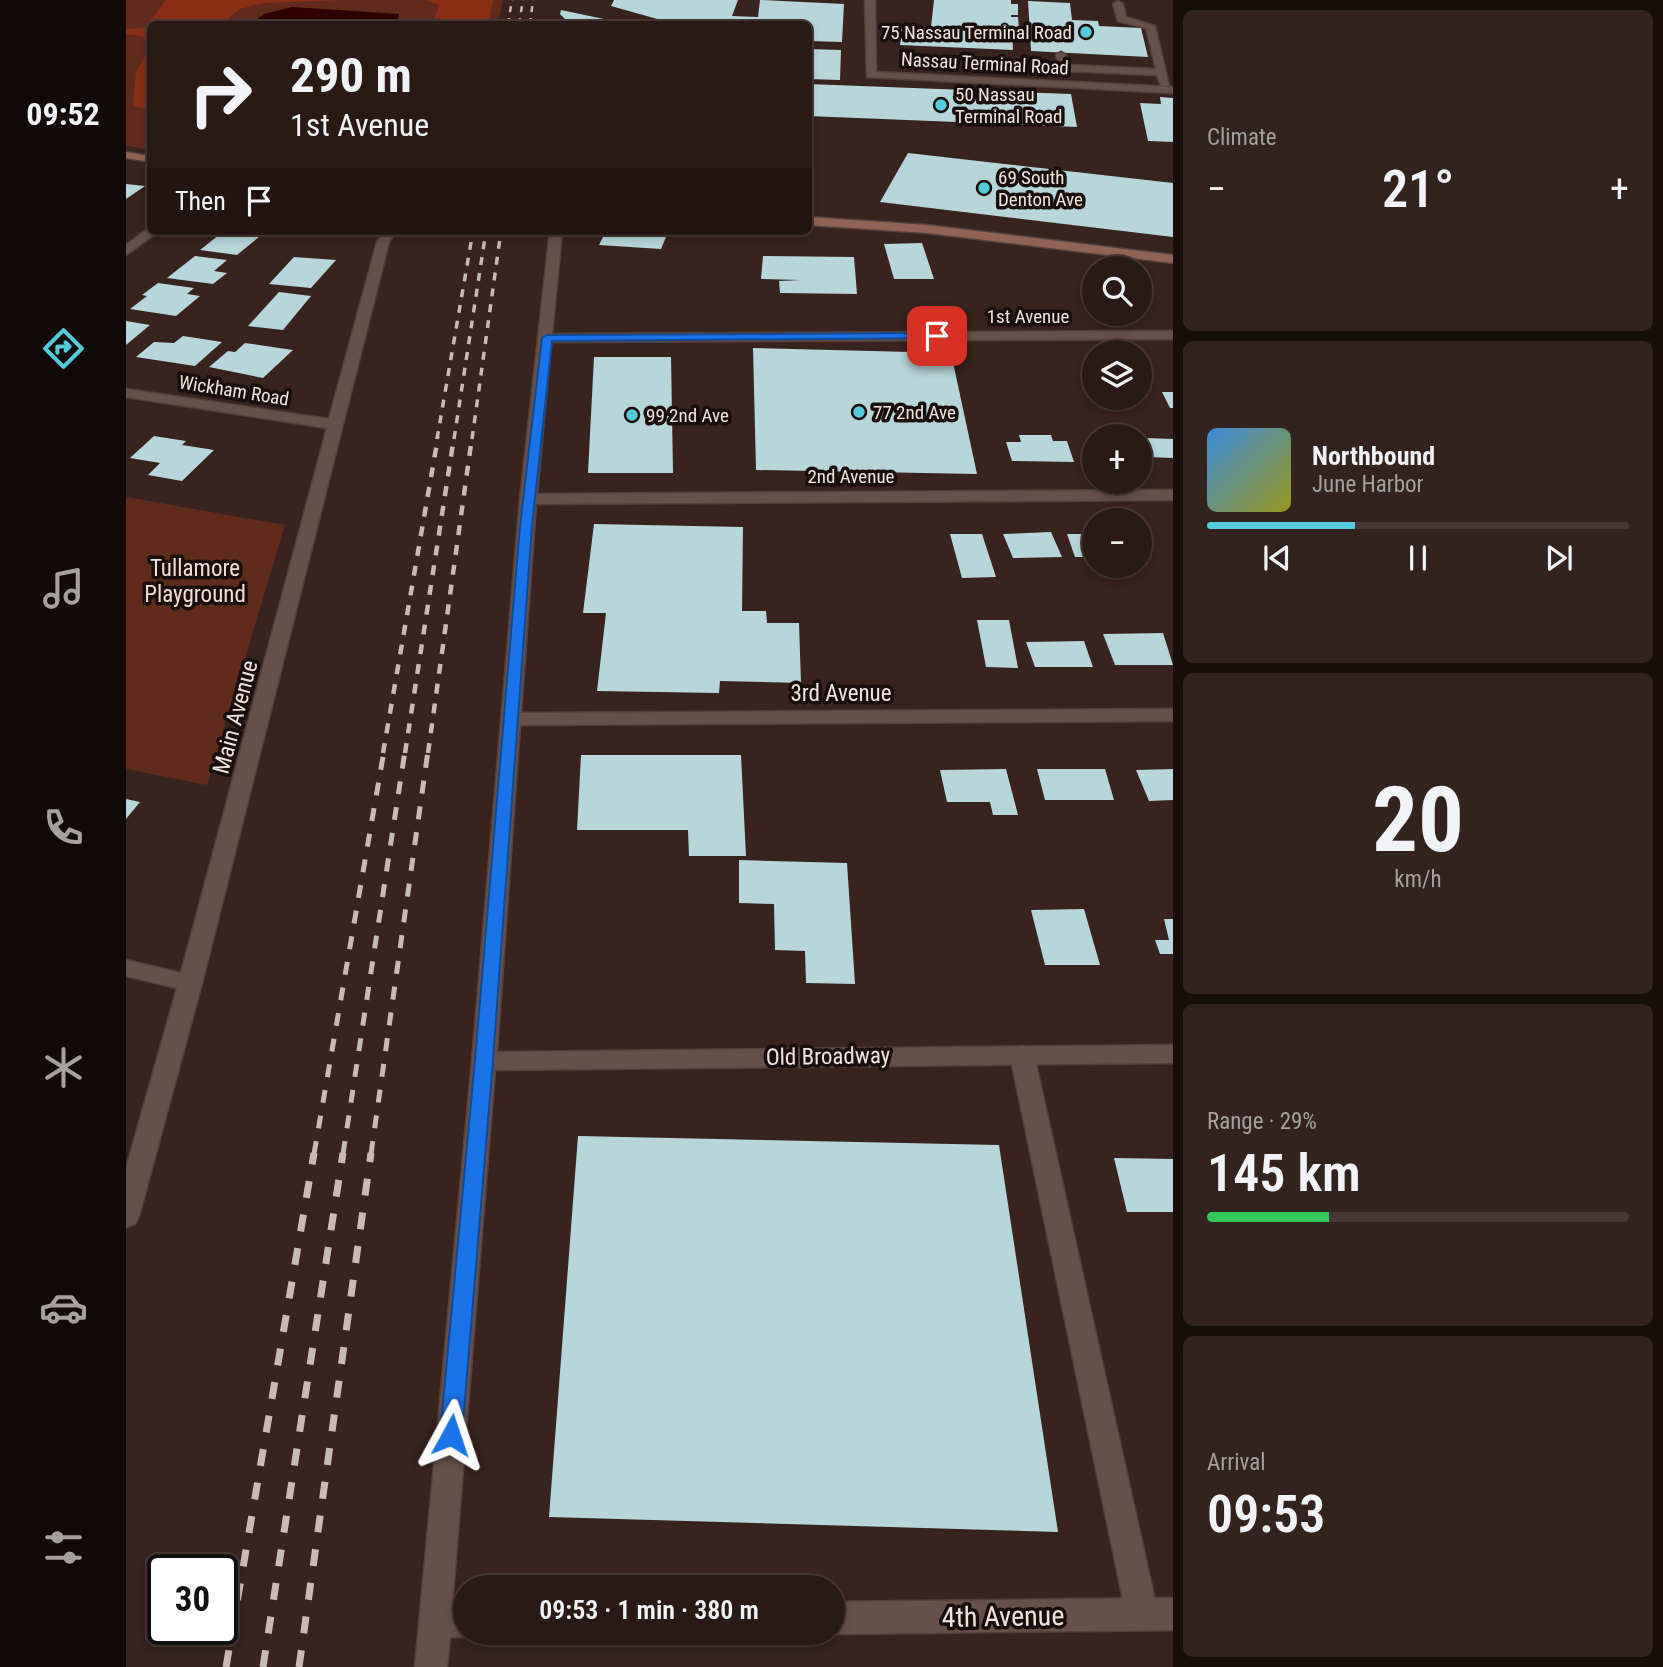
<!DOCTYPE html>
<html lang="en">
<head>
<meta charset="utf-8">
<style>
  :root { --surface:#2a1a16; --page:#32231f; --text:#f1f3f6; --muted:#a5a1a1; --line:#463835; --accent:#53cbda }
  body { margin:0; font-family:"Roboto Condensed",sans-serif; background:var(--page); color:var(--text); height:100vh; display:flex; flex-direction:column; font-size:26px; white-space:nowrap }
  * { box-sizing:border-box; margin:0 }
  p { font-size:23px; color:var(--muted) }
  .icon { flex:none; width:38px; height:38px; fill:none; stroke:currentColor; stroke-width:2; stroke-linecap:round; stroke-linejoin:round }
  .map { position:relative; flex:1; overflow:hidden }
  .sheet { display:flex; flex-direction:column; gap:10px; padding:10px; background:#170e0c; width:490px }
  .sheet>* { flex:none }
  .top-card { position:absolute; left:21px; top:21px; width:665px; height:214px; border-radius:10px; box-shadow:0 4px 10px #0003,0 0 0 2px var(--line); background:#2a1a16; color:var(--text); overflow:hidden }
  .buttons { position:absolute; left:956px; top:256px; display:grid; gap:14px }
  .buttons a { display:grid; place-items:center; width:70px; height:70px; border-radius:50%; background:var(--surface); box-shadow:0 4px 10px #0003,0 0 0 2px var(--line); font-size:35px }
  .speed { position:absolute; left:21px; top:1554px; display:flex; gap:14px; font-size:35px; font-weight:700; text-align:center }
  .speed>* { display:grid; place-content:center; width:91px; height:91px; border-radius:50%; background:var(--surface); box-shadow:0 4px 10px #0003,0 0 0 2px var(--line); line-height:1 }
  .speed .limit { border:4px solid #111; border-radius:10px; background:#fff; color:#111 }
  .pin { position:absolute; display:grid; place-items:center; width:60px; height:60px; color:#fff; margin:-30px; border-radius:14px; box-shadow:0 4px 10px #0006 }
  .me { position:absolute; width:77px; margin:-38px; rotate:5deg; stroke-linejoin:round; filter:drop-shadow(0 0 5px #0008) }
  .turn { display:flex; align-items:center; gap:24px; height:147px; padding:0 28px; font-size:32px }
  .turn .icon { width:91px; height:91px; stroke-width:2.5 }
  .turn b { display:block; font-size:49px; line-height:60px }
  .then { display:flex; align-items:center; height:66px; padding:0 28px; background:#0003; gap:14px; font-size:26px }
  .big { font-size:52px; font-weight:600; line-height:1.1 }
  .sheet .card { flex:1; display:flex; flex-direction:column; justify-content:center; gap:10px; min-width:0; padding:0 24px; border-radius:10px; background:var(--page) }
  .sheet .dial { align-items:center; gap:0 }
  .dial b { font-size:91px; line-height:1 }
  .song { display:flex; align-items:center; gap:21px }
  .cover { width:84px; height:84px; border-radius:10px; background:linear-gradient(135deg,hsl(210 70% 55%),hsl(60 70% 35%)) }
  .played { height:7px; border-radius:4px; background:linear-gradient(90deg,var(--accent) 35%,var(--line) 35%) }
  .keys { display:flex; justify-content:space-around; direction:ltr }
  .heat { display:flex; justify-content:space-between; align-items:center; font-size:38px; direction:ltr }
  .charge { height:10px; border-radius:5px; background:linear-gradient(90deg,#34c759 29%,var(--line) 0) }
  .trip { position:absolute; left:327px; top:1575px; width:392px; height:70px; border-radius:35px; background:var(--surface); box-shadow:0 4px 10px #0003,0 0 0 2px var(--line); font-weight:600; line-height:70px; text-align:center }
  main { display:flex; flex:1; min-height:0 }
  .menu { display:flex; flex-direction:column; width:126px; justify-content:space-around; align-items:center; background:#110a09; color:var(--muted) }
  .menu .icon { width:49px; height:49px }
  .menu .selected { color:var(--accent) }
  .menu b { font-size:32px; color:var(--text) }
  .map>svg:first-child { display:block }
</style>
</head>
<body>
<main>
<nav class="menu">
<b>09:52</b>
<svg class="icon selected" aria-label="directions" viewBox="0 0 24 24"><path d="M12 3l9 9-9 9-9-9zM9 14v-3h6M13 9l2 2-2 2"/></svg>
<svg class="icon" aria-label="music" viewBox="0 0 24 24"><path d="M9 18V5l10-2v13"/><circle cx="6" cy="18" r="3"/><circle cx="16" cy="16" r="3"/></svg>
<svg class="icon" aria-label="phone" viewBox="0 0 24 24"><path d="M5 4h4l2 5-3 2q2 4 5 5l2-3 5 2v4C11 20 4 13 5 4z"/></svg>
<svg class="icon" aria-label="climate" viewBox="0 0 24 24"><path d="M12 3v18M4 7l16 10M4 17L20 7"/></svg>
<svg class="icon" aria-label="car" viewBox="0 0 24 24"><path d="M5 17H2v-5l4-1 3-4h7l3 4 3 1v5h-3M9 17h6M6 11h13"/><circle cx="7" cy="17" r="2"/><circle cx="17" cy="17" r="2"/></svg>
<svg class="icon" aria-label="filters" viewBox="0 0 24 24"><path d="M4 7h16M4 17h16"/><circle cx="9" cy="7" r="2"/><circle cx="15" cy="17" r="2"/></svg>
</nav>
<div class="map">
<svg width="1047" height="1667" viewBox="0 0 1047 1667">
  <rect width="100%" height="100%" fill="#38231e"/>
  <!-- green -->
  <g fill="#612b1c">
    <path d="M0,0h377l-5,24h-348v126l-24,-4z"/>
    <path d="M0,497l159,28 -78,260 -81,-16z"/>
  </g>
  <!-- forest -->
  <g fill="#892f15">
    <path d="M40,0h176l-79,3 -23,6 -19,15h-71v20l-9,-8 -15,-2v-5l19,-1z"/>
    <path d="M300,0h67l-4,24h-56l6,-19z"/>
    <path d="M24,47v64l-17,-6 3,-33z"/>
  </g>
  <!-- water -->
  <path fill="#2e0200" d="M166,7l107,7 -2,10h-147l14,-10z"/>
  <!-- building -->
  <g fill="#b7d6da">
    <path d="M488,0h124l-6,16 26,1 2,-17 84,4 -2,38 -34,-1v-17h-133l-64,-18z"/>
    <path d="M808,0h77v4h7v11h-7v2h7l1,12h-7l1,21 -113,-5 2,-12h-7l1,-7 35,1z"/>
    <path d="M902,1l42,2 2,17 26,1 1,5 42,2 7,29 -117,-6z"/>
    <path d="M435,10l62,13v1h-53l-10,-10z"/>
    <path d="M682,49l33,1 -1,30 -32,-1z"/>
    <path d="M682,84l263,10 6,33 -269,-11z"/>
    <path d="M1034,97l13,1v44l-25,-1 -8,-38 21,1z"/>
    <path d="M782,153l265,30v54l-293,-35z"/>
    <path d="M0,184l19,2 -19,13z"/>
    <path d="M98,231h35l6,1 -28,23 -37,-5z"/>
    <path d="M480,231h51l11,1 -7,17 -62,-4z"/>
    <path d="M796,243l12,36h-40l-10,-35z"/>
    <path d="M69,256l32,4 -13,11 13,2 -14,11 -46,-6z"/>
    <path d="M637,256l91,1 3,37 -77,-1 -1,-12 22,-1 -40,-1z"/>
    <path d="M168,257l42,3 -25,28 -42,-4z"/>
    <path d="M32,283l36,5 -7,6 13,2 -24,20 -46,-7 17,-13 -5,-1z"/>
    <path d="M153,292l32,4 -28,34 -35,-4z"/>
    <path d="M0,321l24,4 -24,20z"/>
    <path d="M57,336l39,6 -27,24 -59,-9 18,-15 20,1z"/>
    <path d="M119,343l48,7 -30,28 -54,-11 19,-16 7,1z"/>
    <path d="M627,348l198,5 26,121 -221,-4z"/>
    <path d="M468,357h77l2,116h-85z"/>
    <path d="M1036,392h11v16h-3z"/>
    <path d="M893,435h32l2,6h14l7,21 -62,-1 -6,-19h15z"/>
    <path d="M28,436l32,5 -4,4 32,5 -32,31 -34,-6 12,-12 -30,-5z"/>
    <path d="M1019,438l28,1v19l-24,-1z"/>
    <path d="M468,524l149,3 -1,84h24l1,12h32l2,60 -81,-2 -1,12 -122,-2 9,-78h-23z"/>
    <path d="M925,532l11,25 -49,1 -10,-24z"/>
    <path d="M824,534h32l14,43 -34,1z"/>
    <path d="M941,534h27v23h-19z"/>
    <path d="M851,620h32l9,48 -32,-1z"/>
    <path d="M1037,633l10,32h-58l-12,-31z"/>
    <path d="M958,641l9,26h-58l-9,-25z"/>
    <path d="M455,755h160l5,101h-57l-1,-26h-111z"/>
    <path d="M880,769l12,46h-25l-3,-13h-43l-7,-32z"/>
    <path d="M911,769h68l9,31h-69z"/>
    <path d="M1047,769v31l-24,1 -13,-31z"/>
    <path d="M0,799l14,3 -14,17z"/>
    <path d="M613,860l108,3 8,121 -49,-1 -1,-32 -30,-1 -1,-46 -35,-1z"/>
    <path d="M958,909l16,56h-55l-14,-55z"/>
    <path d="M1038,919h9v35h-13l-5,-14h14z"/>
    <path d="M452,1136l421,9 59,387 -509,-15z"/>
    <path d="M988,1158l59,1v53h-46z"/>
  </g>
  <g fill="none" stroke-linecap="round" stroke-linejoin="round">
    <defs>
      <g id="lane">
        <path d="M992,1l5,3 3,13 29,9 14,60h-8l-4,-11 -93,-4 -5,-3 -3,-13 5,-3 5,3 3,10 87,4 -10,-41 -28,-7 -5,-17z"/>
        <path d="M896,1046l9,3 3,6 124,559 -5,11 -11,5 -11,-5 -5,-11 -116,-559 3,-6z"/>
      </g>
      <g id="street">
        <path d="M739,0h10l1,72 297,15v6l-306,-16z"/>
        <path d="M23,228l1,3h9l-33,24v-10z"/>
        <path d="M258,231h12l-7,11 -187,741 -63,233 -4,8 -9,3v-58l51,-181 -51,-12v-16l55,13 146,-545 -201,-31v-8l203,30 48,-177z"/>
        <path d="M424,231h12l-10,103 621,-3v8l-622,3 -14,152 636,-4v10l-637,4 -15,209 652,-4v12l-653,4 -23,327 676,-7v18l-678,7 -43,536 14,-1v28h10l-10,4h-16l-3,30h-32l57,-606 48,-562z"/>
        <path d="M1047,1598v32l-340,4 -3,-1h3v-31z"/>
      </g>
      <g id="secondary">
        <path d="M0,152l24,4v6l-24,-4z"/>
        <path d="M682,217l119,8 246,30v8l-246,-30 -119,-8z"/>
      </g>
    </defs>
    <!-- lane casing -->
    <use href="#lane" stroke="#51403b" stroke-width="3"/>
    <!-- street casing -->
    <use href="#street" stroke="#51403b" stroke-width="3"/>
    <!-- secondary casing -->
    <use href="#secondary" stroke="#51403b" stroke-width="3"/>
    <!-- lane -->
    <use href="#lane" fill="#675049" fill-rule="evenodd"/>
    <!-- street -->
    <use href="#street" fill="#675049" fill-rule="evenodd"/>
    <!-- secondary -->
    <use href="#secondary" fill="#916355" fill-rule="evenodd"/>
    <!-- rail-far4 -->
    <g stroke="#cabab6" stroke-width="2.5" stroke-dasharray="6 6" stroke-linecap="butt">
      <path d="M382,24l4,-24"/>
      <path d="M393,24l4,-24"/>
      <path d="M404,24l3,-24"/>
    </g>
    <!-- rail-far3 -->
    <g stroke="#cabab6" stroke-width="3.5" stroke-dasharray="8 8" stroke-linecap="butt">
      <path d="M311,439l36,-208"/>
      <path d="M328,439l32,-208"/>
      <path d="M346,439l29,-208"/>
    </g>
    <!-- rail-far2 -->
    <g stroke="#cabab6" stroke-width="4.5" stroke-dasharray="10 10" stroke-linecap="butt">
      <path d="M257,753l55,-316"/>
      <path d="M279,753l49,-316"/>
      <path d="M302,753l44,-316"/>
    </g>
    <!-- rail-far1 -->
    <g stroke="#cabab6" stroke-width="5" stroke-dasharray="13 13" stroke-linecap="butt">
      <path d="M188,1154l70,-403"/>
      <path d="M217,1154l62,-403"/>
      <path d="M245,1154l57,-403"/>
    </g>
    <!-- rail -->
    <g stroke="#cabab6" stroke-width="7" stroke-dasharray="17 17" stroke-linecap="butt">
      <path d="M100,1667l88,-514"/>
      <path d="M137,1667l80,-514"/>
      <path d="M173,1667l72,-514"/>
    </g>
  </g>
  <!-- route -->
  <path fill="#1a73e8" stroke="#114b97" stroke-width="2" d="M811,333l4,1v4l-389,3 -20,185 -39,534 -31,375 -4,7 -7,3 -8,-3 -3,-7 35,-375 45,-534 22,-188 5,-3z"/>
  <!-- markers -->
  <g fill="#53cbda" stroke="#180f0d" stroke-width="2.5">
    <circle cx="960" cy="32" r="7"/>
    <circle cx="815" cy="105" r="7"/>
    <circle cx="858" cy="188" r="7"/>
    <circle cx="733" cy="412" r="7"/>
    <circle cx="506" cy="415" r="7"/>
  </g>
  <g text-anchor="middle" stroke-width="7" stroke-linejoin="round" paint-order="stroke">
    <!-- far-poi labels -->
    <g font-size="19" fill="#f1e3df" stroke="#180f0d" text-anchor="start">
      <text x="946" y="39" text-anchor="end">75 Nassau Terminal Road</text>
      <text x="829" y="101">50 Nassau<tspan x="829" dy="22">Terminal Road</tspan></text>
      <text x="872" y="184">69 South<tspan x="872" dy="22">Denton Ave</tspan></text>
      <text x="747" y="419">77 2nd Ave</text>
      <text x="520" y="422">99 2nd Ave</text>
    </g>
    <!-- far-street labels -->
    <g font-size="19" fill="#f1e3df" stroke="#180f0d">
      <text transform="translate(859 63) rotate(3)" y="7">Nassau Terminal Road</text>
      <text x="902" y="323">1st Avenue</text>
      <text transform="translate(108 390) rotate(9)" y="7">Wickham Road</text>
      <text x="725" y="483">2nd Avenue</text>
    </g>
    <!-- park labels -->
    <g font-size="23" fill="#f7dcd4" stroke="#180f0d">
      <text x="69" y="576">Tullamore<tspan x="69" dy="26">Playground</tspan></text>
    </g>
    <!-- street labels -->
    <g font-size="23" fill="#f1e3df" stroke="#180f0d">
      <text x="715" y="701">3rd Avenue</text>
      <text transform="translate(109 717) rotate(-75)" y="8">Main Avenue</text>
      <text transform="translate(702 1056) rotate(-1)" y="8">Old Broadway</text>
    </g>
    <!-- near-street labels -->
    <g font-size="28" fill="#f1e3df" stroke="#180f0d">
      <text transform="translate(877 1616) rotate(-1)" y="10">4th Avenue</text>
    </g>
  </g>
</svg>
<div class="buttons">
<a><svg class="icon" aria-label="search" viewBox="0 0 24 24"><circle cx="10" cy="10" r="6"/><path d="M15 15l6 6"/></svg></a>
<a><svg class="icon" aria-label="layers" viewBox="0 0 24 24"><path d="M12 4l9 5-9 5-9-5zM3 14l9 5 9-5"/></svg></a>
<a>+</a>
<a>−</a>
</div>
<div class="speed"><div class="limit">30</div></div>
<div class="pin" style="left:811px;top:336px;background:#d93025"><svg class="icon" aria-label="arrive" viewBox="0 0 24 24"><path d="M6 21V4h12l-3 4 3 4H6"/></svg></div>
<svg class="me" style="left:325px;top:1435px" viewBox="-20 -20 40 40"><path d="M0-17L14 15 0 8-14 15z" fill="#1a73e8" stroke="#fff" stroke-width="4"/></svg>
<div class="trip">09:53 · 1 min · 380 m</div>
<div class="top-card">
<div class="turn"><svg class="icon" aria-label="right" viewBox="0 0 24 24"><path d="M7 20v-9h11M14 6l5 5-5 5"/></svg><div><b>290 m</b>1st Avenue</div></div>
<div class="then">Then<svg class="icon" aria-label="arrive" viewBox="0 0 24 24"><path d="M6 21V4h12l-3 4 3 4H6"/></svg></div>
</div>
</div>
<section class="sheet">
<div class="card"><p>Climate</p>
<div class="heat"><a>−</a><b class="big">21°</b><a>+</a></div>
</div>
<div class="card">
<div class="song"><i class="cover"></i><div><b>Northbound</b><p>June Harbor</p></div></div>
<div class="played"></div>
<div class="keys"><svg class="icon" aria-label="previous" viewBox="0 0 24 24"><path d="M18 5L8 12l10 7zM5 5v14"/></svg><svg class="icon" aria-label="pause" viewBox="0 0 24 24"><path d="M8 5v14M16 5v14"/></svg><svg class="icon" aria-label="next" viewBox="0 0 24 24"><path d="M6 5l10 7-10 7zM19 5v14"/></svg></div>
</div>
<div class="card dial"><b>20</b><p>km/h</p></div>
<div class="card"><p>Range · 29%</p><b class="big">145 km</b><div class="charge"></div></div>
<div class="card"><p>Arrival</p><b class="big">09:53</b></div>
</section>
</main>
</body>
</html>
